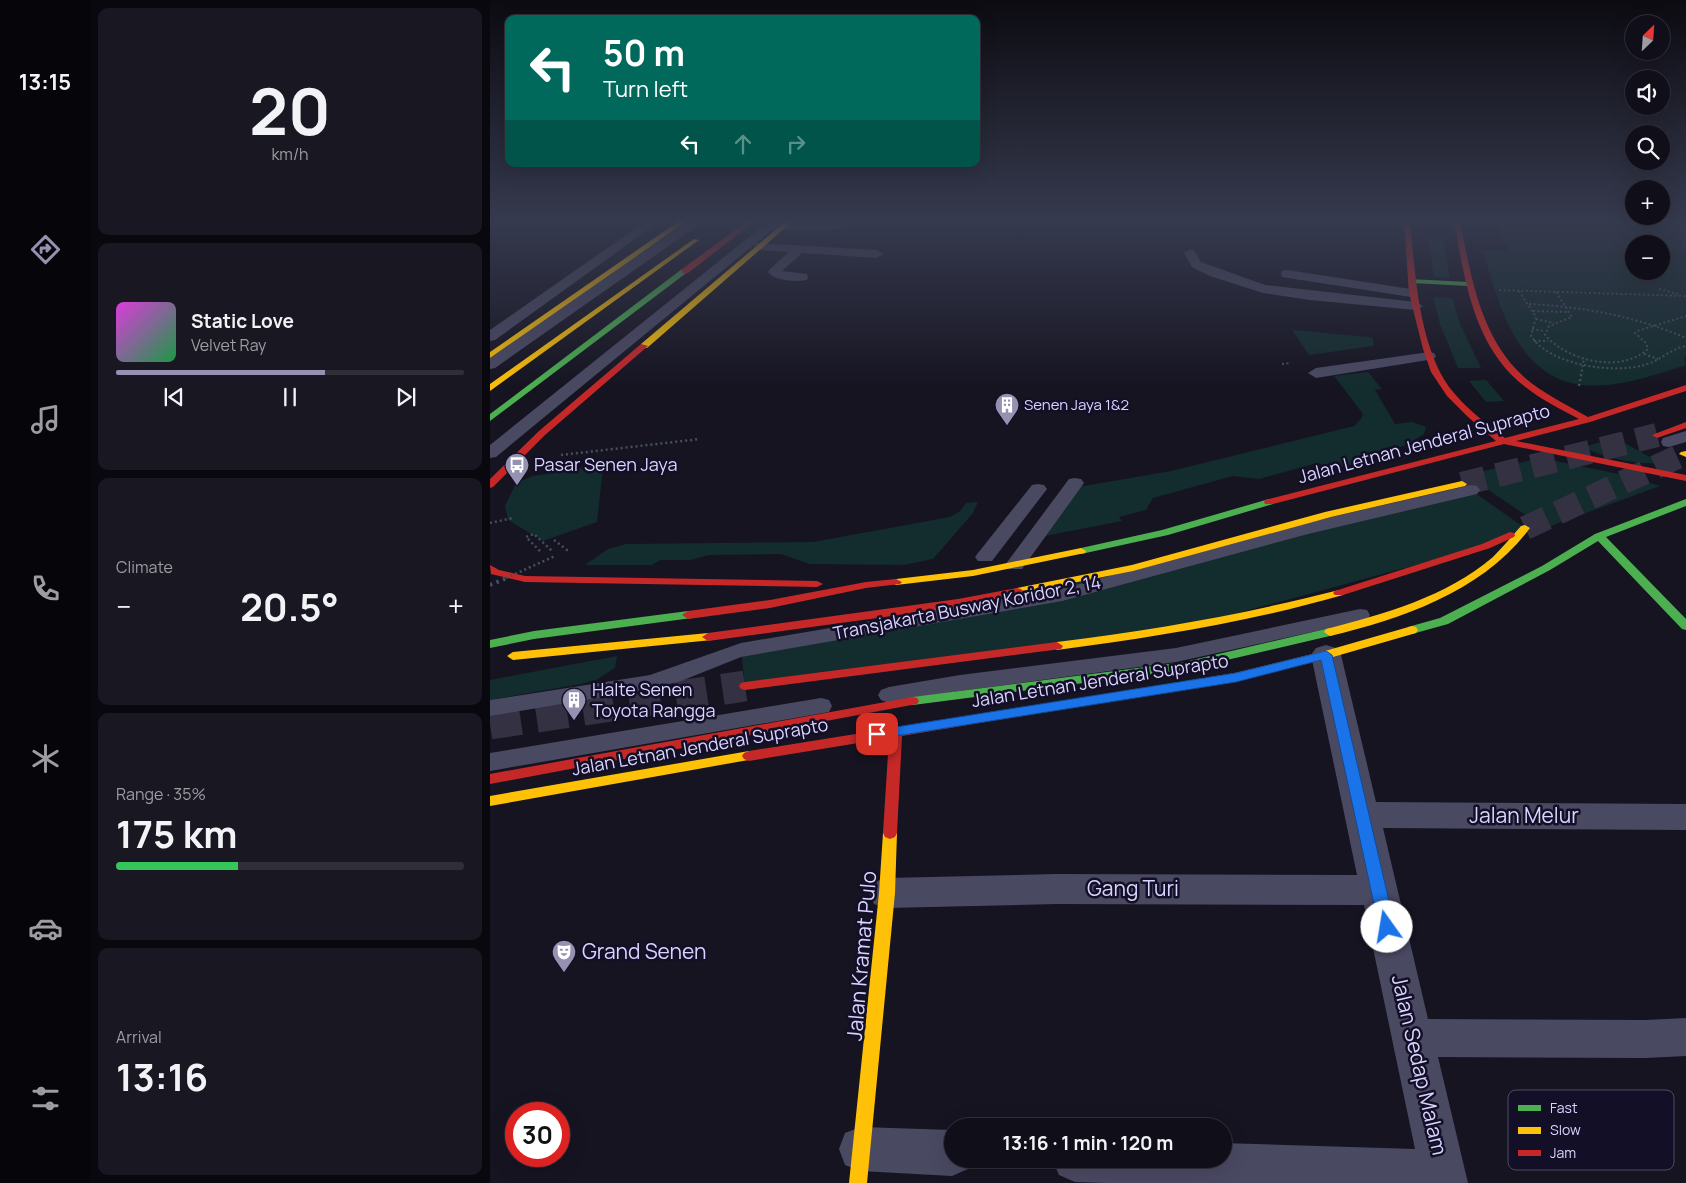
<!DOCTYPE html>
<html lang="en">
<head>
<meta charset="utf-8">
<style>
  :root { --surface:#100f19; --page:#191822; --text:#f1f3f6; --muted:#9c9ca2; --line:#302f38; --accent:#9591b1 }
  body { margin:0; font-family:Manrope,sans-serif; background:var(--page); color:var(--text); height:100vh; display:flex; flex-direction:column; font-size:19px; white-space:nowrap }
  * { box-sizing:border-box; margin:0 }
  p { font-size:16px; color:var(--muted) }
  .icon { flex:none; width:28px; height:28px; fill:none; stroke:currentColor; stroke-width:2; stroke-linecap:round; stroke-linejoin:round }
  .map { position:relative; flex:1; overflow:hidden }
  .details { display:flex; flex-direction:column; gap:8px; padding:8px; background:#09080e; width:400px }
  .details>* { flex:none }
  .banner { position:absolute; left:15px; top:15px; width:475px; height:152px; border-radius:10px; box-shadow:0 5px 20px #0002,0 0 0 1px var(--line); background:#00695c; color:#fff; overflow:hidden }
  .needle { width:32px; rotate:25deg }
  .tools { position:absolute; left:1135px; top:15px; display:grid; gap:10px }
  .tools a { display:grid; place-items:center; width:45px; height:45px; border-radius:50%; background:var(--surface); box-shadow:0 5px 20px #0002,0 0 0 1px var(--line); font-size:25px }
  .speed { position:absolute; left:15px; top:1102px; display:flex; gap:10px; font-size:25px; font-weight:700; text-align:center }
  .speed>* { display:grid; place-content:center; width:65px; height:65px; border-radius:50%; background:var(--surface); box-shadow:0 5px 20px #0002,0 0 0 1px var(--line); line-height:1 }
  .speed .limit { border:8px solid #d22; background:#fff; color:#111 }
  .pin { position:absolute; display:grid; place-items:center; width:42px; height:42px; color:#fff; margin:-21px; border-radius:10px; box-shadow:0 2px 8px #0006 }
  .me { position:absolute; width:55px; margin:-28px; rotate:347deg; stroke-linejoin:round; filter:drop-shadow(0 0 4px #0008) }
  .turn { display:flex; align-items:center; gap:18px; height:105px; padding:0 15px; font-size:22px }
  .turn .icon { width:65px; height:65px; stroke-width:2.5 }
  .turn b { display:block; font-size:35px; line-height:42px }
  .lanes { display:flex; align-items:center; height:48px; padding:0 15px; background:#0003; justify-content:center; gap:25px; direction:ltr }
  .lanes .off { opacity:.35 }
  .big { font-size:38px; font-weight:700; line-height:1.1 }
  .details .widget { flex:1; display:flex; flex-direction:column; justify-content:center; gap:8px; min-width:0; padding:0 18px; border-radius:10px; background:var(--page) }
  .details .dial { align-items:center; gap:0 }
  .dial b { font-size:65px; line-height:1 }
  .song { display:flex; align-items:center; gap:15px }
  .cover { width:60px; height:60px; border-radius:8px; background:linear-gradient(135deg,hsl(300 70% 55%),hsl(140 70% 35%)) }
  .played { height:5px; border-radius:2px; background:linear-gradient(90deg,var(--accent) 60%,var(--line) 60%) }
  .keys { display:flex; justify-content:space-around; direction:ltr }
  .heat { display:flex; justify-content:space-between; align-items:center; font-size:28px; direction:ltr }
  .charge { height:8px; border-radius:4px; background:linear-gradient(90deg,#34c759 35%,var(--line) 0) }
  .trip { position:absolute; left:454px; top:1118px; width:288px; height:50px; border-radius:25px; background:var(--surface); box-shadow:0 5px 20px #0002,0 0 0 1px var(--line); font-weight:700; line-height:50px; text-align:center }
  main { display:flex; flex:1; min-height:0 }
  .dock { display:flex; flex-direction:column; width:90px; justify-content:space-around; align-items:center; background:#06060a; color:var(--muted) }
  .dock .icon { width:35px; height:35px }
  .dock .current { color:var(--accent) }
  .dock b { font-size:22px; color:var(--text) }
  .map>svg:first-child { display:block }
</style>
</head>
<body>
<main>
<nav class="dock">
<b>13:15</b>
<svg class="icon current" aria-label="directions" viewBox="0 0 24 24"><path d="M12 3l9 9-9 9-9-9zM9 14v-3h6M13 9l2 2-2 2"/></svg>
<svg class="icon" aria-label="music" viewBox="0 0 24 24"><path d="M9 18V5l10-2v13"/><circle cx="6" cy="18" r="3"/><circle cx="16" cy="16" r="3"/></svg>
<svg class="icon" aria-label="phone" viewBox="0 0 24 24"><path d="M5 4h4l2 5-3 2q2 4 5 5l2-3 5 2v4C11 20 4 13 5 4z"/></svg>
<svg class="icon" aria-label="climate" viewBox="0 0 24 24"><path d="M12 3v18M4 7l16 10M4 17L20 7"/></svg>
<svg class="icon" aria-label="car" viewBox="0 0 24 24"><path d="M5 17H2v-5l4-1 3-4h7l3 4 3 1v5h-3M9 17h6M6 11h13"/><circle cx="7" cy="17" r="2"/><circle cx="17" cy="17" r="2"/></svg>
<svg class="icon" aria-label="filters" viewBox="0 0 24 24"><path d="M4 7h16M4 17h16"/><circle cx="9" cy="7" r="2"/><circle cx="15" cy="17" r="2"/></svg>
</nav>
<section class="details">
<div class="widget dial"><b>20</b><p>km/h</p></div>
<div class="widget">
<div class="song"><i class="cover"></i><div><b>Static Love</b><p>Velvet Ray</p></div></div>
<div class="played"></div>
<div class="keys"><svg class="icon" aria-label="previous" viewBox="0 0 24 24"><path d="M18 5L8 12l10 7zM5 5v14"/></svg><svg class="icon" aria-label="pause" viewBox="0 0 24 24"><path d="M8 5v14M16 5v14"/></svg><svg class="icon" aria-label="next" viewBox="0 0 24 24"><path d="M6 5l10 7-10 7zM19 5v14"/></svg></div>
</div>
<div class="widget"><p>Climate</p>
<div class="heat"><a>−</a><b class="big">20.5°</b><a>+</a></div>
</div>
<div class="widget"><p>Range · 35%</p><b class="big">175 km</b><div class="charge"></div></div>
<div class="widget"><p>Arrival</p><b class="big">13:16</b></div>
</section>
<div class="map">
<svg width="1196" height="1183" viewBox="0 0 1196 1183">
  <rect width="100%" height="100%" fill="#161421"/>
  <!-- green -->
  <g fill="#132c2d" fill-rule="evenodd">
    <path d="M1005,221h191v136l-2,1 2,7c-73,24 -136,43 -177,-39 -12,-24 -18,-51 -27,-76l27,1zM1144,244h27v27h-27z"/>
    <path d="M938,237l14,1 8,40 -16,-1z"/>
    <path d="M943,297l19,1 8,26 21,44h-23l-18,-44z"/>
    <path d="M802,330l77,7 4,1v8l-64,9z"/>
    <path d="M878,372l14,17 -7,1 20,34 17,-2 14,5 -2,7 -18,11 -68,24 -21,-6 -58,16 -26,-3 -80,22 -7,12 -27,7 3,4 -77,15 33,-49 93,-16 183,-45 7,-7 2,-5 -29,-38z"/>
    <path d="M996,380l18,21 -18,1 -17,-21z"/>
    <path d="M1125,438l46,25c-24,2 -57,-5 -78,-16z"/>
    <path d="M1051,458l87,18 32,10 -115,42 -79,-53z"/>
    <path d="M101,467h12l-6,55 -54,19 -35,-21 -3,-14 11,-23 17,-7z"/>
    <path d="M981,490l54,38 -39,18 -307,83 -434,57 -4,-36z"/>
    <path d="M488,502l-5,11 -40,46 -29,6 -94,-1 -29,-10 -72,1 -18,5h-30l-10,5h-66l23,-16 18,-5 187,-2 137,-25 10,-6 6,-8z"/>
    <path d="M127,656l-2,12 -19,12 -15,4 -91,16v-20z"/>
  </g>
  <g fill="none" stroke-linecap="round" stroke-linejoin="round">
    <!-- primary-tunnel-far1 -->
    <g stroke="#333142" stroke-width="24" stroke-dasharray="24 12" stroke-linecap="butt">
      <path d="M972,484l195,-49"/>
      <path d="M1035,528l159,-74"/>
    </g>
    <!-- primary-tunnel -->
    <path stroke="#333142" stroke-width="31" stroke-dasharray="31 16" stroke-linecap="butt" d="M0,724l255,-38"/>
    <!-- path-far1 -->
    <g stroke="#44505f" stroke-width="2" stroke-dasharray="2 2.5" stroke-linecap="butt">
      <path d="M1169,289l19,5"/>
      <path d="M1009,290l187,6"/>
      <path d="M1029,291l17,26 -5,19c19,29 81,38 113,29 16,-4 26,-16 42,-19"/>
      <path d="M1066,292l16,25 -23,9 -4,9c23,26 75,39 103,14l-2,-6 -11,-10 2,-2 49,-15"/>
      <path d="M1039,304c55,3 106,12 157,34"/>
      <path d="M1043,311l35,1"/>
      <path d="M1046,319l18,4"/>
      <path d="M1042,329l13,2"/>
      <path d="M1044,341h14"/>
      <path d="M1154,354l14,5"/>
      <path d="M792,364l9,-1"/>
      <path d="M1091,376l3,-18"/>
    </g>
    <!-- path -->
    <g stroke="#44505f" stroke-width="2.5" stroke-dasharray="2 3" stroke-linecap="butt">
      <path d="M1089,386l2,-11"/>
      <path d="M71,455l139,-16"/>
      <path d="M0,523l23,-5"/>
      <path d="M64,540l13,10 -2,1"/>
      <path d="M50,551l-14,-14 8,-3 18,17"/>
    </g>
    <!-- lane -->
    <g fill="#4a4962" fill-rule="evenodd">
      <path d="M156,221h14l-165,119 -5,1v-11z"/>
      <path d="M200,221h14l-209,147 -5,1v-11l128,-90z"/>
      <path d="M279,221h13l-2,2 77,-2 -24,9h-49l-4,-2v-4l-24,19 121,7 6,4 -6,4 -75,-5 -20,18 25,3 1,3 -1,3c-11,2 -32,1 -39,-8l2,-3 19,-17 -29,-2 -4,-1 -2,-3 2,-3 -260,214 -6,1v-13z"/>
      <path d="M700,249l4,1 7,12 64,23 151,17 7,4 -7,4 -106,-10 -47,-7 -53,-17 -18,-9 -8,-14z"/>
      <path d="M797,270l124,19 7,4 -7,4 -129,-20 -1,-3 1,-3z"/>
      <path d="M939,352l5,1 2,3 -2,3 -118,19 -8,-5 8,-5z"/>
      <path d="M1196,431v11l-17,5 -6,-1 -2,-4 2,-4z"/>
      <path d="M585,478l6,1 3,4 -62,86h-14l-3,-4 3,-4 61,-82z"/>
      <path d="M548,484l6,1 3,4 -55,72h-14l-3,-4 3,-4 54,-68z"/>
      <path d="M981,485l6,1 3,4 -3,4 -169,40 -246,67 -321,56 -60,24 -31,8 -160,27v-16l160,-25 91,-32 320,-54 236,-64z"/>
      <path d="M870,609l7,1 3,5 -3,5 -191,42 -216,29 -71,12 -8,-3 -3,-5 3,-5 8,-3 71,-12 216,-27z"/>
      <path d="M331,698l8,2 3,6 -3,6 -339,59v-18z"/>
    </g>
    <!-- street -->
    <g fill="#4a4962" fill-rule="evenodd">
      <path d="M836,645l10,3 5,7 35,147 310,2v26l-303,-2 45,191 217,1 41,-2v38l-41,2 -207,-1 30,126h-361l-32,-1 -16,-7 -7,-16h170v-16l193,6 -51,-244 -307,-1 -170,4 -13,-4 -5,-11 5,-11 13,-4 170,-4 300,1 -46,-220 5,-7z"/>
      <path d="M371,1127l91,3v29h20l-4,10 -16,7 -91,-5 -16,-6 -6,-16 6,-16z"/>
    </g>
    <!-- fast -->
    <g fill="#4caf50" fill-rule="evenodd">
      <path d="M192,269l7,2 -199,150v-7z"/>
      <path d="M919,279l60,3 4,2 -4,2 -57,-3 -4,-2z"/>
      <path d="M779,499l5,3 -1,2 -105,31 -87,19 -5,-3 5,-3 81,-18z"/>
      <path d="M1196,499v7l-80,31 80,82v11l-4,-1 -84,-88 -48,29 -102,54 -36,10 -6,-4 2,-3 32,-9 102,-52 53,-32z"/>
      <path d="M198,611l4,1 2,3 -2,3 -158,21 -44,9v-8l44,-9z"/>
      <path d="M840,628l6,4 -2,3 -150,35 -271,35 -4,-1 -2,-3 2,-3 4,-1 271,-35z"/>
    </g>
    <!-- slow -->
    <g fill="#ffc107" fill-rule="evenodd">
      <path d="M189,221h8l-197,137v-6z"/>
      <path d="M296,221h7l-146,127h-6v-4z"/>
      <path d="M204,239l5,1 -209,151v-7z"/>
      <path d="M1196,451v6l-7,-3 2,-2z"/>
      <path d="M972,481l5,3 -2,2 -134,31 -198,54 -116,23 -6,-3 6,-3 115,-23 193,-53z"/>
      <path d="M1035,525l5,3c-47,63 -126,90 -200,108l-6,-4 2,-3c58,-15 120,-32 167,-72 10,-10 19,-21 28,-31z"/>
      <path d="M591,548l5,3 -1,2 -112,23 -77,9 -6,-3 6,-3 77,-9z"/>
      <path d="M849,590l4,1 2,2 -2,2c-94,27 -189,42 -286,55l-6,-4 6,-4c97,-12 188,-28 282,-52z"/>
      <path d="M922,626l4,1 2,3 -2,3 -90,26 -91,22 -136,22 -4,-1 -2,-3 2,-3 4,-1 136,-22 90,-22z"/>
      <path d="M218,633l6,4 -2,3 -199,20 -6,-4 6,-4z"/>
      <path d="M259,751l5,2 2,3 -2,3 -264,47v-10z"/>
      <path d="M400,827l5,2 2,4 -2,60 -28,290h-18l30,-290 4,-60 2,-4z"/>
    </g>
    <!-- jam -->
    <g fill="#c62828" fill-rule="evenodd">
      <path d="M258,221h7l-67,52h-6v-4z"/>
      <path d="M914,221h6c5,51 9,132 44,172 14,17 33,31 51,45l74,-19c-21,-11 -43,-22 -61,-38 -45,-40 -54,-104 -64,-160h6c11,55 20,115 63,155 19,17 43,28 65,41l98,-32v6l-96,31 -74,19 170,34v6l-182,-37 -231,60h-8l-1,-2 1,-2 231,-59 -28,-24 -21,-21 -16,-24 -8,-23 -14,-56z"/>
      <path d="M151,344l7,2 -103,89 -52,52 -3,1v-9l49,-48z"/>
      <path d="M1196,422v6l-29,10 -5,-3z"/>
      <path d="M1020,532l4,1 1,2 -1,2 -24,11 -147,47h-8l-2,-2 2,-2 147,-47z"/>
      <path d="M0,565l9,5 26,6 292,5 6,3 -6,3 -292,-5 -34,-8z"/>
      <path d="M406,579l6,3 -2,2 -34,4 -96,20 -82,11 -6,-4 6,-4 82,-11 96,-18z"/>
      <path d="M527,588l4,1 2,2 -2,2 -63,14 -250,34 -6,-4 6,-4 250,-34z"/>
      <path d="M567,642l6,4 -2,3 -316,41 -4,-1 -2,-3 2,-3 4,-1z"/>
      <path d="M609,695l4,1 2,3 -2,3 -201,34 -5,97 -2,4 -5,2 -5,-2 -2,-4 6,-95 -140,23 -5,-2 -2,-3 2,-3 5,-2z"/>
      <path d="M423,697l4,1 2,3 -2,3 -427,80v-10z"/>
    </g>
    <!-- path-bridge-far1 -->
    <path stroke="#44505f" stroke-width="2.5" stroke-dasharray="2 3" stroke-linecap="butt" d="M16,578l49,-22"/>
    <!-- path-bridge -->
    <path stroke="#44505f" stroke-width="4" stroke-dasharray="2.5 4.5" stroke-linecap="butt" d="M0,585l19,-8"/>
  </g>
  <!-- sky -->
  <linearGradient id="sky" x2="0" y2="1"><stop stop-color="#0c0b12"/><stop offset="0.57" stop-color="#363a4e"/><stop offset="1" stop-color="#363a4e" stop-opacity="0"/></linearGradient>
  <rect width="1196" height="387" fill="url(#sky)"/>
  <!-- route -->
  <path fill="#1a73e8" stroke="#114b97" d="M836,651l6,4 63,272 -2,5 -6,2 -5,-2 -3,-5 -58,-267 -85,22 -359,57 -6,-5 6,-4 359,-57z"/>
  <!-- icons -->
  <defs>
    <symbol id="building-pin" viewBox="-11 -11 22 30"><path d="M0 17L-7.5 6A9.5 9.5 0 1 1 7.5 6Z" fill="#9591b1" stroke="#130f26"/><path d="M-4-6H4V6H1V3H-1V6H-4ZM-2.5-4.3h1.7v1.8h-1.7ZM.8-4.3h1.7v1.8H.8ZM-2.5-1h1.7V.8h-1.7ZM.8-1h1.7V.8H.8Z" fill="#fff"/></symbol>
    <symbol id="bus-pin" viewBox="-11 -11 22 30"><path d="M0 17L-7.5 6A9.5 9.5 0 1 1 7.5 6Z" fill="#9591b1" stroke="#130f26"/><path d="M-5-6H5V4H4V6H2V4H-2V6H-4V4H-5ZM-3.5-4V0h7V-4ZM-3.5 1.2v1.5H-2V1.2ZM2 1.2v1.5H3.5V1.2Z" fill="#fff"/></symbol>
    <symbol id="theatre-pin" viewBox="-11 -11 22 30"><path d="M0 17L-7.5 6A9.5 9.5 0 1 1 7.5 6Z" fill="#9591b1" stroke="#130f26"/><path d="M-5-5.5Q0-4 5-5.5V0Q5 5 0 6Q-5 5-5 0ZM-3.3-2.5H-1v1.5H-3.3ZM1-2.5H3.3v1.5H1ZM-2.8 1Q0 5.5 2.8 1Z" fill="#fff"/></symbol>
  </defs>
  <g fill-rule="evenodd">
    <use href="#building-pin" x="503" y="391" width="28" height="38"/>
    <use href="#bus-pin" x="13" y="451" width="28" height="38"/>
    <use href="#building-pin" x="70" y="686" width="28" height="38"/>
    <use href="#theatre-pin" x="60" y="938" width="28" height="38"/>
  </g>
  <g text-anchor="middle" stroke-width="5" stroke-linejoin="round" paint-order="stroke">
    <!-- far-poi labels -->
    <g font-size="15" fill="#d9d4ff" stroke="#130f26" text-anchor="start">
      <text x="534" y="410">Senen Jaya 1&amp;2</text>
    </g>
    <!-- street labels -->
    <g font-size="18" fill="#d9d4ff" stroke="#130f26">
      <text transform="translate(934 444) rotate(-15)" y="6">Jalan Letnan Jenderal Suprapto</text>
      <text transform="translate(477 608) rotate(-11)" y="6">Transjakarta Busway Koridor 2, 14</text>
      <text transform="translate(610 681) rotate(-9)" y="6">Jalan Letnan Jenderal Suprapto</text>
      <text transform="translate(210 747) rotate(-10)" y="6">Jalan Letnan Jenderal Suprapto</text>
    </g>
    <!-- poi labels -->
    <g font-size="18" fill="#d9d4ff" stroke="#130f26" text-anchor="start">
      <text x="44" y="471">Pasar Senen Jaya</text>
      <text x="102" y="696">Halte Senen<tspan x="102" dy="21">Toyota Rangga</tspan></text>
    </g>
    <!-- near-street labels -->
    <g font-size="21" fill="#d9d4ff" stroke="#130f26">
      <text x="1034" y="823">Jalan Melur</text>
      <text x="643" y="896">Gang Turi</text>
      <text transform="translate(372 956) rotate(-85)" y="7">Jalan Kramat Pulo</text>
      <text transform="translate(929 1065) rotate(77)" y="7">Jalan Sedap Malam</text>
    </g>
    <!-- near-poi labels -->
    <g font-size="21" fill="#d9d4ff" stroke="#130f26" text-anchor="start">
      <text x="92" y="959">Grand Senen</text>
    </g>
  </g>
  <!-- legend -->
  <rect x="1018" y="1090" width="166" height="80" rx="8" fill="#130f26" stroke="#4e4a67" stroke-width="1"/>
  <rect x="1028" y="1105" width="23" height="6" fill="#4caf50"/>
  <rect x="1028" y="1127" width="23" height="7" fill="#ffc107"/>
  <rect x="1028" y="1150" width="23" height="6" fill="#c62828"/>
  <g font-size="14" fill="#d9d4ff">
    <text x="1060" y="1113">Fast</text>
    <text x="1060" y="1135">Slow</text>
    <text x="1060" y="1158">Jam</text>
  </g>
</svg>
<div class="tools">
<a><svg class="needle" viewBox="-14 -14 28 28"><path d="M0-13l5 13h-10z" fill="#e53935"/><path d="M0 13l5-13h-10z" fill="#9c9ca2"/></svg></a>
<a><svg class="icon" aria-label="sound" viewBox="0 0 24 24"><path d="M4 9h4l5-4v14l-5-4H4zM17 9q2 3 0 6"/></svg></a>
<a><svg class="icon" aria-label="search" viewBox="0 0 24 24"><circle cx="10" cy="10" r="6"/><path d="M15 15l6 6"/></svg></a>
<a>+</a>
<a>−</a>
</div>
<div class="speed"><div class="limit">30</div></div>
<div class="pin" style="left:387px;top:734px;background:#d93025"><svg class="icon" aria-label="arrive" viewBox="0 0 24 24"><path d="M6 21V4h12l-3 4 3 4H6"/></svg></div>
<svg class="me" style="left:897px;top:927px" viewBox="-20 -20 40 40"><circle r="19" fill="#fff"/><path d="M0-13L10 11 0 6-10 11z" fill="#1a73e8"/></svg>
<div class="trip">13:16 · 1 min · 120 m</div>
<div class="banner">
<div class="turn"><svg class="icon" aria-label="left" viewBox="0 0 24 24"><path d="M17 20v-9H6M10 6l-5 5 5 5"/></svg><div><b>50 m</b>Turn left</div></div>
<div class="lanes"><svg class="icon" aria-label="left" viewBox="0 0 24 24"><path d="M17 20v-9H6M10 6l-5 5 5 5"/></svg><svg class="icon off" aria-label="ahead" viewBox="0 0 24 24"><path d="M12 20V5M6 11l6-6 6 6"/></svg><svg class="icon off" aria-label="right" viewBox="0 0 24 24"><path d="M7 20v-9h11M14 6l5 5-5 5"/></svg></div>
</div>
</div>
</main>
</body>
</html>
